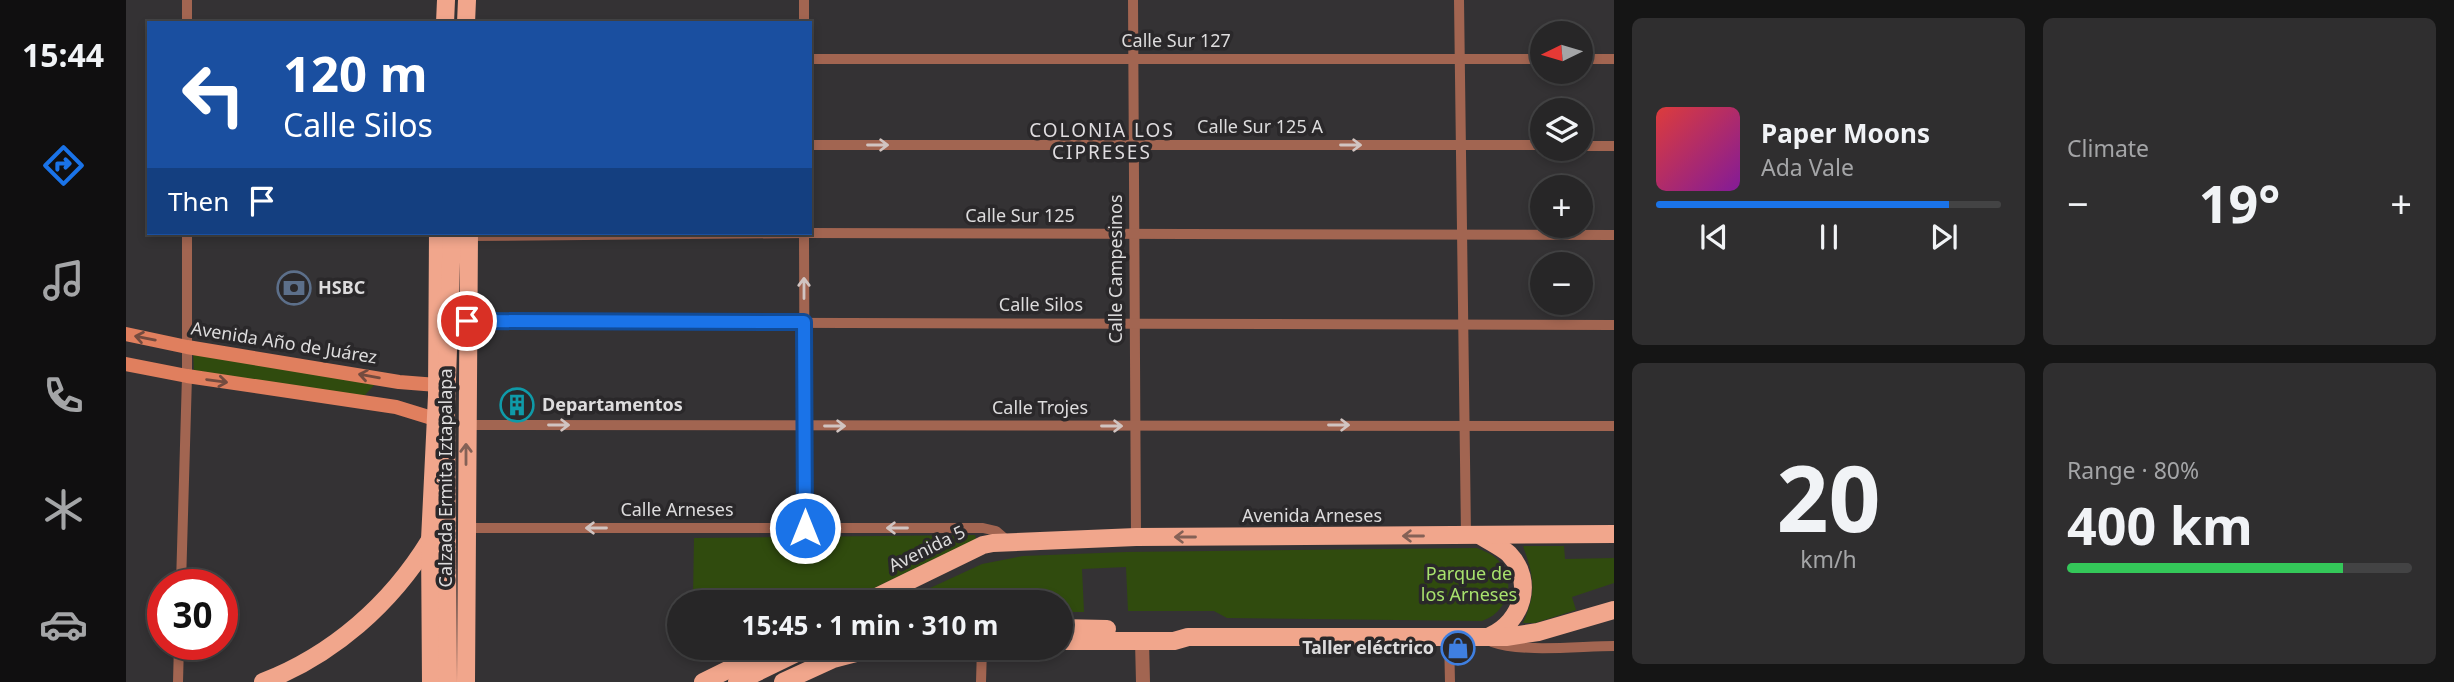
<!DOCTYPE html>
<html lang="en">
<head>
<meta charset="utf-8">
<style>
  :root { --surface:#272627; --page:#2f2e2f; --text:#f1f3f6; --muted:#a4a5a7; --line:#434344; --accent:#1a73e8 }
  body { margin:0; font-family:"Noto Sans",sans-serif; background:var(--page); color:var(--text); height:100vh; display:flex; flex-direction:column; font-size:26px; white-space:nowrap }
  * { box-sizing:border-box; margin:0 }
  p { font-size:23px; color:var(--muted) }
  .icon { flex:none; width:38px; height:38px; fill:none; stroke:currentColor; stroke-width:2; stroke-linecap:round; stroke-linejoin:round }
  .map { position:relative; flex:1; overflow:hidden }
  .side { display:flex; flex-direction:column; gap:18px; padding:18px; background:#151515; width:840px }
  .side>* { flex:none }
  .guide { position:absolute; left:21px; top:21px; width:665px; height:214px; border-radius:0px; box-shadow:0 4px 10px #0003,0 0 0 2px var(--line); background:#1a4fa0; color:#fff; overflow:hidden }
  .needle { width:46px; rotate:265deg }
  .controls { position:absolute; left:1404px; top:21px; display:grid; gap:14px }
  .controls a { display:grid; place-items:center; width:63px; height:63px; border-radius:50%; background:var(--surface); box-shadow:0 4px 10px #0003,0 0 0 2px var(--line); font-size:35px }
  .speed { position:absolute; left:21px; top:569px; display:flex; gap:14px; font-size:35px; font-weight:700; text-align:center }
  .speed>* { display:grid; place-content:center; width:91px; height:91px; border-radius:50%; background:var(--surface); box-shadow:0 4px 10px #0003,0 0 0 2px var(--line); line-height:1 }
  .speed .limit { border:10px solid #d22; background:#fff; color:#111 }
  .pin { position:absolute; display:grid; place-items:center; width:60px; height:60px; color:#fff; margin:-30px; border:4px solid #fff; border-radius:50%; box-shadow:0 2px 7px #0007 }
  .me { position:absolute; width:77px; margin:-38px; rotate:0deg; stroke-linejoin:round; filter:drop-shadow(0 0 5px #0008) }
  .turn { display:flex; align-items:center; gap:24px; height:147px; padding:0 21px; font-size:32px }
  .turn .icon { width:91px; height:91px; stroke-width:2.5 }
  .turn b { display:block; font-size:49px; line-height:60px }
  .then { display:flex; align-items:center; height:66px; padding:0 21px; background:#0003; gap:14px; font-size:26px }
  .big { font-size:52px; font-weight:700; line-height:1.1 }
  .side .widget { flex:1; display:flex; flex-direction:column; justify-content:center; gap:10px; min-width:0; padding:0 24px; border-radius:10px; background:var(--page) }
  .side .dial { align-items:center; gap:0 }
  .dial b { font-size:91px; line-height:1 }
  .song { display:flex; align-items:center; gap:21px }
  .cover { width:84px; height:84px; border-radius:10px; background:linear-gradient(135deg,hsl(0 70% 55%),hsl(290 70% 35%)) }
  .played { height:7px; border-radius:4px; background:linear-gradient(90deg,var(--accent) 85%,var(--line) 85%) }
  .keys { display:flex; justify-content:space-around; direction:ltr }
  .heat { display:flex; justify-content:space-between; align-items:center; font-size:38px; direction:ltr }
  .charge { height:10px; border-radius:5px; background:linear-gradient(90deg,#34c759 80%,var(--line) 0) }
  .side .tiles { flex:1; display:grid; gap:18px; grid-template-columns:repeat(2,1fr) }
  .trip { position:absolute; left:541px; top:590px; width:406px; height:70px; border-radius:35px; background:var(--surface); box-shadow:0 4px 10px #0003,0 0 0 2px var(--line); font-weight:700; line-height:70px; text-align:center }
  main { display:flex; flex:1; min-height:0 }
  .tabs { display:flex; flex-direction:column; width:126px; justify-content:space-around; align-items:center; background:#100f10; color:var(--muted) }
  .tabs .icon { width:49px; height:49px }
  .tabs .current { color:var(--accent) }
  .tabs b { font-size:32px; color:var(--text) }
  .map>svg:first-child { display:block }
</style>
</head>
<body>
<main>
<nav class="tabs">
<b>15:44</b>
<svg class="icon current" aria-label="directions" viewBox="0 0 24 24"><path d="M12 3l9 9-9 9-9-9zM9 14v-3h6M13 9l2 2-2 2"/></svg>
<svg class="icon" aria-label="music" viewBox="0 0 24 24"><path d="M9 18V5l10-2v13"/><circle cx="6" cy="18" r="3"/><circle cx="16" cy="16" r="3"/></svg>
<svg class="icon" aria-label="phone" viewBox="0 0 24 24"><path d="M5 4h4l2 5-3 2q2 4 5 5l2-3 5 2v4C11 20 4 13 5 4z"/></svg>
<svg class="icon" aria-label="climate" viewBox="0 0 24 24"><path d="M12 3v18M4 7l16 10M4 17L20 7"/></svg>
<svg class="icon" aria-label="car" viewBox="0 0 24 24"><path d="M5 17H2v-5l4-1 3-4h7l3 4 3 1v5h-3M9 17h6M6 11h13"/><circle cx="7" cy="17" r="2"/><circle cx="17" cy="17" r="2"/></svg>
</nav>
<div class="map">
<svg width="1488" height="682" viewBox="0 0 1488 682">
  <rect width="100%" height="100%" fill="#343234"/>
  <!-- green -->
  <g fill="#304b0e">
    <path d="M67,350l186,30 -15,16 -170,-23z"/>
    <path d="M849,535l1,4 -131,63h-80l-72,-4 1,-60z"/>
    <path d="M1397,546h41l1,13 49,-1v25l-42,14 4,13 -41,13h-12c14,-31 11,-46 0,-77z"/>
    <path d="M1351,548c7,3 15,6 20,11 21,20 11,54 -15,62l-255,-3 -13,-7h-86l-2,-44 -44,2 2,43h-23l-1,-10h-160l82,-38 41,-8 103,-4z"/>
  </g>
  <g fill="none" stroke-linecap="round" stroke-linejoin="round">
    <!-- minor -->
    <g stroke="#a26551" stroke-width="10">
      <path d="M61,0v23"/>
      <path d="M678,0v23"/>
      <path d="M1007,0l3,537"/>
      <path d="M1333,0l7,536"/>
      <path d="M684,59h732"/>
      <path d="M1454,59h34"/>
      <path d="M684,145h732"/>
      <path d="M1454,146h34"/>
      <path d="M678,233l1,295"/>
      <path d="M343,236l335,-3 810,2"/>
      <path d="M341,322l1147,3"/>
      <path d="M340,425l1148,1"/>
      <path d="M340,528h517l13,3 14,12"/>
      <path d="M55,584l6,-208v-143"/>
      <path d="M1323,638l1,44"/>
      <path d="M1366,642c31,11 88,4 122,4"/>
      <path d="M52,682l1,-38"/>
      <path d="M855,682l1,-34"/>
    </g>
    <!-- tertiary -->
    <path stroke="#a26551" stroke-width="14" d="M1016,641l1,41"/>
    <!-- secondary -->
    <g stroke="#e07f5e" stroke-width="14">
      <path d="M0,334l61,13 212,35 38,3"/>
      <path d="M0,364l61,12 209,31 39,12"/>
    </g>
    <!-- primary -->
    <g stroke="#f1a68c" stroke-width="18">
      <path d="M319,23l1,-23"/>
      <path d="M340,23l1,-23"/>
      <path d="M1355,536c9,6 20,11 28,18 26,27 13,68 -19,82"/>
      <path d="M740,602l117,-57 10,-2 143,-6 478,-3"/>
      <path d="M934,628l47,1"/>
      <path d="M934,641h114l14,-4h318l32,-5 76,-22"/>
      <path d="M137,682c70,-27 128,-78 167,-142"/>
      <path d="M305,682l-1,-142 7,-144 1,-163"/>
      <path d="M340,682l3,-449"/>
      <path d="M577,682l69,-34"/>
      <path d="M611,682l70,-34"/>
      <path d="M657,682l50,-23 42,-11"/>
    </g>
    <!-- primary-bridge -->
    <path stroke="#f1a68c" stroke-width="18" d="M322,682l-2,-274 6,-175"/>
  </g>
  <!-- one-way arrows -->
  <defs><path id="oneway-shaft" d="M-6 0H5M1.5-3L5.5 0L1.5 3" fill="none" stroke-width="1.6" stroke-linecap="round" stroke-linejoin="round" transform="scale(1.75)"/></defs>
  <g stroke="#d1c4c1">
    <use href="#oneway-shaft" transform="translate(752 145)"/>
    <use href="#oneway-shaft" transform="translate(1225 145)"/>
    <use href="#oneway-shaft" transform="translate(678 288) rotate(-90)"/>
    <use href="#oneway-shaft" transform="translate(433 425)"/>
    <use href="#oneway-shaft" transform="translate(1213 425)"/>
    <use href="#oneway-shaft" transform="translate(709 426)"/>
    <use href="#oneway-shaft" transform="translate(986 426)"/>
    <use href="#oneway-shaft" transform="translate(470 528) rotate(-180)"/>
    <use href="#oneway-shaft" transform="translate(771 528) rotate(-180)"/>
  </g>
  <g stroke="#734b3f">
    <use href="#oneway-shaft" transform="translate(19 338) rotate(-169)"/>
    <use href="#oneway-shaft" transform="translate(243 376) rotate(-170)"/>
    <use href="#oneway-shaft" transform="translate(91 381) rotate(8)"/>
  </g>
  <g stroke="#846156">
    <use href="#oneway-shaft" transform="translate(340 454) rotate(-90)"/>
    <use href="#oneway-shaft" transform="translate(1287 536) rotate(180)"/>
    <use href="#oneway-shaft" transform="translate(1059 537) rotate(180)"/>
  </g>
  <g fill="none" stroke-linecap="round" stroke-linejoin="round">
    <defs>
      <path id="route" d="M341,321l337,1 1,206"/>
    </defs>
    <!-- route casing -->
    <use href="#route" stroke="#114b97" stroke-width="18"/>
    <!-- route -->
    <use href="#route" stroke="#1a73e8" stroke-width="12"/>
  </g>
  <!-- icons -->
  <defs>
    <symbol id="bank-ring" viewBox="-11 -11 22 22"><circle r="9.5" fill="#2a282a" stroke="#5c6f8a" stroke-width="1.5"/><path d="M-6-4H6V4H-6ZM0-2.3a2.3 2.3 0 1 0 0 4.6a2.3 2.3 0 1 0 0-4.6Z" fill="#5c6f8a"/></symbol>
    <symbol id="building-ring" viewBox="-11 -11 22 22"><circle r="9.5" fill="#2a282a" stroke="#0f9aa8" stroke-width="1.5"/><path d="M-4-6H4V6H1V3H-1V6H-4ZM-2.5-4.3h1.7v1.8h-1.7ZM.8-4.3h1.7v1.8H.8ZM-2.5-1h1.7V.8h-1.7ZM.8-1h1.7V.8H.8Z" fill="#0f9aa8"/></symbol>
    <symbol id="shop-ring" viewBox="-11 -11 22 22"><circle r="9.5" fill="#2a282a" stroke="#3f7fe0" stroke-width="1.5"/><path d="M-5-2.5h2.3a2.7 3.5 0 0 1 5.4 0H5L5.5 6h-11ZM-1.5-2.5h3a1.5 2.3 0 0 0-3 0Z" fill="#3f7fe0"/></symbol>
  </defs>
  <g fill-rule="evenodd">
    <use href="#bank-ring" x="149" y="269" width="38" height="38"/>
    <use href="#building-ring" x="372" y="386" width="38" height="38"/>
    <use href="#shop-ring" x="1313" y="629" width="38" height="38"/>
  </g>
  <g text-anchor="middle" stroke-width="7" stroke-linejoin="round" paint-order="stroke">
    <!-- street labels -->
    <g font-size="18" fill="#dddcdd" stroke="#2a282a">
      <text x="1050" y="47">Calle Sur 127</text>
      <text x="1134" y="133">Calle Sur 125 A</text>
      <text x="894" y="222">Calle Sur 125</text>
      <text transform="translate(990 269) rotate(-90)" y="6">Calle Campesinos</text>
      <text x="915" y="311">Calle Silos</text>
      <text transform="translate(158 343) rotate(9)" y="6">Avenida Año de Juárez</text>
      <text x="914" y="414">Calle Trojes</text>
      <text transform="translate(320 478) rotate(-90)" y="6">Calzada Ermita Iztapalapa</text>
      <text x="551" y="516">Calle Arneses</text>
      <text x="1186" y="522">Avenida Arneses</text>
      <text transform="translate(801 549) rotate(-26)" y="6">Avenida 5</text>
    </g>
    <!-- poi labels -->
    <g font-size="18" font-weight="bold" fill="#dddcdd" stroke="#2a282a" text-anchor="start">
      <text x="192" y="294">HSBC</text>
      <text x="416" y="411">Departamentos</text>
      <text x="1308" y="654" text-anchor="end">Taller eléctrico</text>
    </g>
    <!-- park labels -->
    <g font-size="18" fill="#a8e26d" stroke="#2a282a">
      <text x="1343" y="580">Parque de<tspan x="1343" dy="21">los Arneses</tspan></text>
    </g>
    <!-- neighbourhood labels -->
    <g font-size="19" letter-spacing="2" fill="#dfdcdf" stroke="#2a282a">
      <text x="976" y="137">COLONIA LOS<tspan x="976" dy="22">CIPRESES</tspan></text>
    </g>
  </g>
</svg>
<div class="controls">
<a><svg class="needle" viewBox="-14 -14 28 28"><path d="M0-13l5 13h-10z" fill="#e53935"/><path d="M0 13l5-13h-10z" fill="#a4a5a7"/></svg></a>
<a><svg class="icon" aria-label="layers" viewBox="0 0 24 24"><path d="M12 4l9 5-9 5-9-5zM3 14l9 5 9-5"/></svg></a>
<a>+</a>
<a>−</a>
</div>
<div class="speed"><div class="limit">30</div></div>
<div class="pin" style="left:341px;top:321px;background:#d93025"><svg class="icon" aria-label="arrive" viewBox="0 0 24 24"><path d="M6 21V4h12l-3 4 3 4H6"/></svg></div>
<svg class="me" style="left:679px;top:528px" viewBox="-20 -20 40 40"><circle r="17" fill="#1a73e8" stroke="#fff" stroke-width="3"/><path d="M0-11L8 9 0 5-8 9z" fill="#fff"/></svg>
<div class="trip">15:45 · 1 min · 310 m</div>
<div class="guide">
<div class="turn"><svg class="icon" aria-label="left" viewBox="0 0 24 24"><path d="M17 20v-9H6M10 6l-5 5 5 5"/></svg><div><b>120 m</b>Calle Silos</div></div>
<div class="then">Then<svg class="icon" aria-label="arrive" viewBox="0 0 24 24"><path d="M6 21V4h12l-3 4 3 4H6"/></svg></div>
</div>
</div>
<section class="side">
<div class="tiles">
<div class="widget">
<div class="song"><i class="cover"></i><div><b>Paper Moons</b><p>Ada Vale</p></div></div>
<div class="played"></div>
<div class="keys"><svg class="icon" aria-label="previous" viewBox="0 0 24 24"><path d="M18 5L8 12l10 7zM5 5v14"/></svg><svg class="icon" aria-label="pause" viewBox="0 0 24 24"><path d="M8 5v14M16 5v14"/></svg><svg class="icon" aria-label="next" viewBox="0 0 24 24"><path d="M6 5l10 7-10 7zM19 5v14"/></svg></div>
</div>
<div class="widget"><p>Climate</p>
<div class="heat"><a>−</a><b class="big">19°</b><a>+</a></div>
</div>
<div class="widget dial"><b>20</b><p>km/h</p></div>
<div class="widget"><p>Range · 80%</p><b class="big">400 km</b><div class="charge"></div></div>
</div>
</section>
</main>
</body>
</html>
